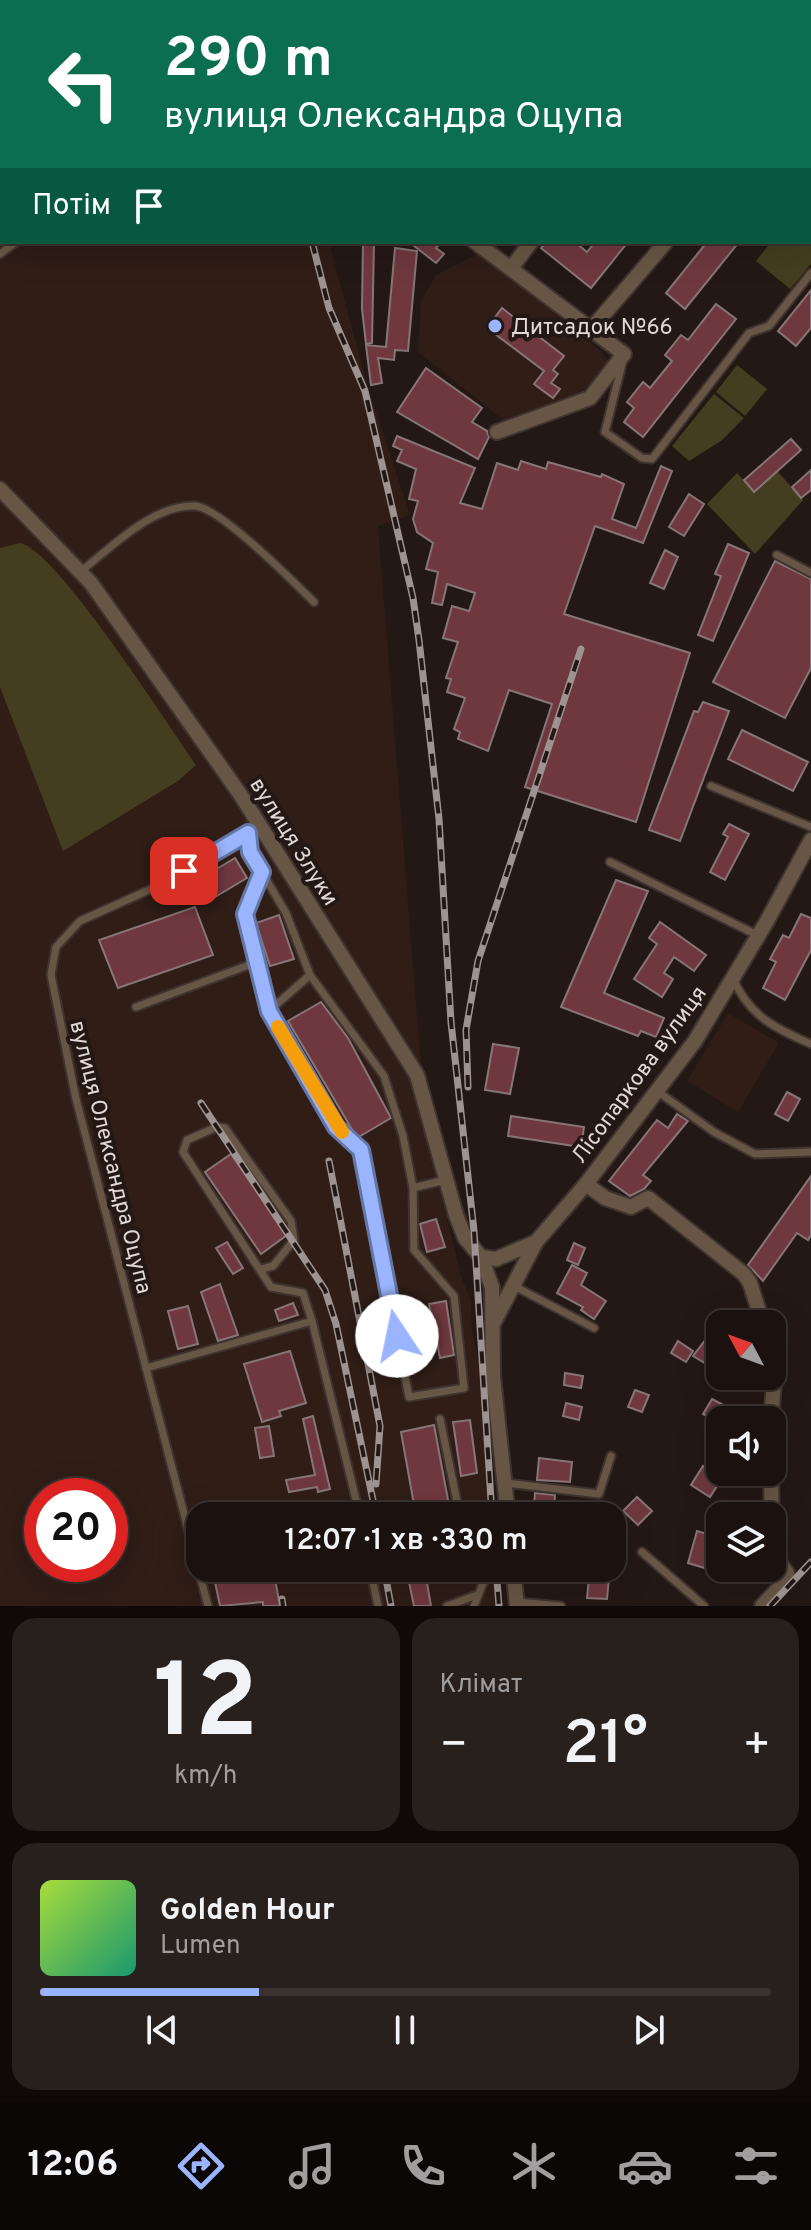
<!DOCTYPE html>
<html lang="uk">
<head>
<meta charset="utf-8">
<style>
  :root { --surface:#1b120f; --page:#28201d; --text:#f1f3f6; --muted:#a09e9e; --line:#39322f; --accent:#9ab5fd }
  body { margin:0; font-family:Overpass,sans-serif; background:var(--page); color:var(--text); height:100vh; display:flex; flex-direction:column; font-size:30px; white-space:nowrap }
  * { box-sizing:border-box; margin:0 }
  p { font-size:26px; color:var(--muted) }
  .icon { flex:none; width:44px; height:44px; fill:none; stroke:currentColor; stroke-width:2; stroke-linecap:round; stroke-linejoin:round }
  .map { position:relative; height:1606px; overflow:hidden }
  .details { display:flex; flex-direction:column; gap:12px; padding:12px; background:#0f0a08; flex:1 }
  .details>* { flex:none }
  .banner { position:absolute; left:0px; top:0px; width:812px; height:244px; box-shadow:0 8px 32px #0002,0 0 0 2px var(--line); background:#0b6e4f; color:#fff; overflow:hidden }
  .needle { width:52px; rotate:311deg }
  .fabs { position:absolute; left:706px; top:1310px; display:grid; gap:16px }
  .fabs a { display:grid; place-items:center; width:80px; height:80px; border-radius:16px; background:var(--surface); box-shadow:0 8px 32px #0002,0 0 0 2px var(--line); font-size:40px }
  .speed { position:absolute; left:24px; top:1478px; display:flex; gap:16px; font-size:40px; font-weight:700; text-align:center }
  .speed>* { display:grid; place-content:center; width:104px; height:104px; border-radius:50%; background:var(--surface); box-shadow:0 8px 32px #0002,0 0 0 2px var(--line); line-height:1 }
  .speed .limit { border:12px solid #d22; background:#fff; color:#111 }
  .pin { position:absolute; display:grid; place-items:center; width:68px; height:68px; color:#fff; margin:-34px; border-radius:16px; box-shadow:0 4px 12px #0006 }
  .me { position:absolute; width:88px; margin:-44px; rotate:349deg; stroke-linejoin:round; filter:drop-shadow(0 0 6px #0008) }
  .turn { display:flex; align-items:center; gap:28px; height:168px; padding:0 32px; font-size:36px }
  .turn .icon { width:104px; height:104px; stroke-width:2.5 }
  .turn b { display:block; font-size:56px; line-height:68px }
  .then { display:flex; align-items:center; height:76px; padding:0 32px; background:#0003; gap:16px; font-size:30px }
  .big { font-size:60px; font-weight:600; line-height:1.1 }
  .details .card { flex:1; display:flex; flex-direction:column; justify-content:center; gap:12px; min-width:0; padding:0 28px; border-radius:24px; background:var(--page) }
  .details .dial { align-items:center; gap:0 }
  .dial b { font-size:104px; line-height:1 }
  .song { display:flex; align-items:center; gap:24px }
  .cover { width:96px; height:96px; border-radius:12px; background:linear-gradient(135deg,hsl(80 70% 55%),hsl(160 70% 35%)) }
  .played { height:8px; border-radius:4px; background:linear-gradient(90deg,var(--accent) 30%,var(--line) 30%) }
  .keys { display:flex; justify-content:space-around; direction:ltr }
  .heat { display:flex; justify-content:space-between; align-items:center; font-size:44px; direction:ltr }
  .details .tiles { flex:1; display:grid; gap:12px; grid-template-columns:1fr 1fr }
  .card:last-child { grid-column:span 2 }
  .trip { position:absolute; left:186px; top:1502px; width:440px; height:80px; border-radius:24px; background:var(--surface); box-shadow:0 8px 32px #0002,0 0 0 2px var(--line); font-weight:600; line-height:80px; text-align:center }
  .tabs { display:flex; height:128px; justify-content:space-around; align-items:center; background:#0b0706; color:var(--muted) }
  .tabs .icon { width:56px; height:56px }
  .tabs .current { color:var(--accent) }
  .tabs b { font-size:36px; color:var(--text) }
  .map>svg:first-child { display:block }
</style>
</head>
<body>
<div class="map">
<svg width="811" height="1606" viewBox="0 0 811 1606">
  <rect width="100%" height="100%" fill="#241814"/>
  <!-- built -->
  <g fill="#2f1d16" fill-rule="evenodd">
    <path d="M0,0h411l-409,2v240h327l38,142 43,131 -32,11 48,604 35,146 10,25 1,29 14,66 8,120h-294v52h298l5,38h-503zM42,1496h68v68h-68z"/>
    <path d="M479,253l122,98 14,20 -99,59 -98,-78 3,-51 15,-26z"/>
    <path d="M728,1013l51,30 -41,69 -51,-31z"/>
  </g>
  <!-- green -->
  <g fill="#453d1f">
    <path d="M811,199v65l-21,25 -34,-28 15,-19h39z"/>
    <path d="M737,365l30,24 -22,27 -29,-24z"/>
    <path d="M714,394l30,24 -23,23 -32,20 -17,-15z"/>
    <path d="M777,471l26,29 -48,54 -48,-50 30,-31 17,18z"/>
    <path d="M20,543c35,5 150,185 176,222l-18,16 -115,70 -63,-164v-139z"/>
  </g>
  <!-- building -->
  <g fill="#6e383e" stroke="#877677" stroke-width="2">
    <path d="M363,242h11l-2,101 -6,1 -4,-35z"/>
    <path d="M409,242h32l-5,6 8,6 -8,9z"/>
    <path d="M546,242h29l12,10 8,-10h33l-37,46 -50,-40z"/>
    <path d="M707,242h32l-54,67 -19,-16z"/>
    <path d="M395,248l22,3 -9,100 -13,-1 -1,10 -16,-2 4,25 -11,2 -5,-40 20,2z"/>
    <path d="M811,290v38l-15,18 -18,-15z"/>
    <path d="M716,304l20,15 -93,118 -19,-15 10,-14 -7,-6 16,-20 7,6 22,-27 -7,-6 16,-20 7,5z"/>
    <path d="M502,308l62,48 -11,14 5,4 -7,9 9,6 -7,9 -19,-14 10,-13 -57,-43z"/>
    <path d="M426,368l56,40 -10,14 15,9 2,6 -11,22 -81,-47z"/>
    <path d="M397,436l78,32 -15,35 22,6 15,-46 21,7 3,-9 25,8 2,-7 53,15 1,-3 22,10 -12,35 24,9 25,-62 11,5 -29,72 -48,-17 -31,88 126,39 -54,169 -111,-35 27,-83 -43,-14 -21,61 -30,-12 2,-7 -6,-3 11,-31 -18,-6 4,-13 -5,-1 12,-36 -15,-4 9,-32 17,5 6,-18 -28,-9 -5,21 -10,-2 6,-31 -12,-3 7,-26 -16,-11 -4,-13 5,-18 -9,-2 7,-30 -19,-8 5,-11 -9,-4z"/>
    <path d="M791,439l10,11 -47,42 -10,-12z"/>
    <path d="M811,470v20l-10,8 -9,-11z"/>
    <path d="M689,494l15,10 -20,32 -15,-9z"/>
    <path d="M728,544l21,9 -36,88 -15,-6 23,-59 -6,-2z"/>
    <path d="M665,550l13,7 -14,32 -14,-6z"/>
    <path d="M775,561l36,18v89l-26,50 -72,-36z"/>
    <path d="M703,702l26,9 -49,130 -31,-11 45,-119 4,1z"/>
    <path d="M742,730l66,32 -15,29 -65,-32z"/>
    <path d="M729,824l20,10 -24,46 -15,-8 18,-35 -5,-3z"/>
    <path d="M235,858l12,20 -37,22 -12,-20z"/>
    <path d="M616,880l32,11 -44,102 60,25 -8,19 -15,-6 -3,5 -77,-29z"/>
    <path d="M195,907l18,48 -95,33 -19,-48z"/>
    <path d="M801,914l10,4v32l-26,50 -22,-12 13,-26 -6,-3 13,-24 6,3z"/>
    <path d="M279,915l15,44 -24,7 -14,-43z"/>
    <path d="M660,922l46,33 -12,16 -20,-14 -10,16 9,6 -11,18 -28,-18 23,-35 -8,-6z"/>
    <path d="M321,1002l27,36 43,80 -34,20 -69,-117z"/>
    <path d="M493,1044l26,4 -9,46 -25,-4z"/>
    <path d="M787,1092l13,7 -12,22 -13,-7z"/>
    <path d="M677,1114l11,7 -45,54 8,6 -7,8 -14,7 -21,-15 48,-61 11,8z"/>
    <path d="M511,1116l73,11 -3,20 -73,-11z"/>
    <path d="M231,1154l56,81 -26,19 -56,-82z"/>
    <path d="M811,1176v59l-3,5 -11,-7 -34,48 -15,-16z"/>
    <path d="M436,1219l9,28 -18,5 -7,-28z"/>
    <path d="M227,1242l16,26 -10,6 -17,-26z"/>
    <path d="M574,1243l11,5 -7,17 -11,-5z"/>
    <path d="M572,1265l15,8 -6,12 25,16 -12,18 -13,-9 2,-3 -26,-14z"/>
    <path d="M220,1284l18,51 -20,6 -17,-49z"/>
    <path d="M446,1301l8,54 -14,3 -11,-54z"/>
    <path d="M293,1303l5,12 -19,6 -4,-11z"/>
    <path d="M188,1306l10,38 -20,5 -10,-38z"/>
    <path d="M720,1321v55l-4,6 -8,-6 5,-8 -20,-12z"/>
    <path d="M678,1341l15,10 -7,11 -15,-9z"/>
    <path d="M290,1351l16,52 -27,8 2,5 -19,6 -18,-58z"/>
    <path d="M565,1373l18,3 -2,12 -17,-3z"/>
    <path d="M635,1390l14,5 -7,17 -14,-5z"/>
    <path d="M712,1399l17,9 -9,15 -17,-9z"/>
    <path d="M566,1403l16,4 -3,13 -16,-4z"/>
    <path d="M313,1416l17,73 -12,3 -1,-5 -28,5 -3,-12 29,-5 -12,-56z"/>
    <path d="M470,1420l7,53 -16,3 -8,-54z"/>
    <path d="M434,1425l17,91h-35l-15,-84z"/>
    <path d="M269,1426l5,30 -14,2 -5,-30z"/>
    <path d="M539,1458l33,4 -2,20 -33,-2z"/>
    <path d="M703,1466l19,12 -12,19 -19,-12z"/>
    <path d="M535,1493l20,2 -1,21h-21z"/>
    <path d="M637,1497l15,14 -14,14 -15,-14z"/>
    <path d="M697,1531l23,7 -9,32 -23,-7z"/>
    <path d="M212,1568h61l7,38h-17v-4l-43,4z"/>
    <path d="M432,1568h21l2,9 -28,6 4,23h-17l-6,-29 25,-5z"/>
    <path d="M590,1568h20l-3,31 -20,-1z"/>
  </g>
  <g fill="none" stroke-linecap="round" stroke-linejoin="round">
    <defs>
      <g id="lane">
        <path d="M0,254l16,-12"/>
        <path d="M623,360l-18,72 37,26 10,1 97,-126 20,-7 42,-53"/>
        <path d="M777,555l34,18"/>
        <path d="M80,572c31,-24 73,-68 115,-66 24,1 99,76 119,96"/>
        <path d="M711,786l100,41"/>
        <path d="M248,833l2,19 36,61 24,62 74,101 19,60 10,52 1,62 40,46 10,92 -55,9 -48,-247 -25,-23 -67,-116 -24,-97 17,-42"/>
        <path d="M610,862l149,74"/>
        <path d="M733,979c17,37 41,49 78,65"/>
        <path d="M136,1007l121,-45"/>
        <path d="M269,1011l41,-36"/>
        <path d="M657,1091l57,41 41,22 56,-2"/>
        <path d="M413,1188l32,-8"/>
        <path d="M262,1269l11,-3 21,-26 -3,-19 -66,-93 -8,-1 -30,13 -4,12 88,135 32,6 9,28"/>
        <path d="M514,1286l80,42"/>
        <path d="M146,1368l166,-47 48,195"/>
        <path d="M440,1419l20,97"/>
        <path d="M505,1483l94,11 12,-38"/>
        <path d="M642,1552l62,54"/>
        <path d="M370,1568l8,38"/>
        <path d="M517,1602l44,4"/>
        <path d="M208,1606l-132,-507 -25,-124 5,-28 24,-26 80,-36 89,-53"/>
        <path d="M447,1606l30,-11"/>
        <path d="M474,1606l15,-38"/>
      </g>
      <g id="street">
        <path d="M668,2l1,-2"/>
        <path d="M810,64l1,-1"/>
        <path d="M475,242l149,112 -34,44 -93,34"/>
        <path d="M512,267l19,-25"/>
        <path d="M593,327l73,-85"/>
        <path d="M0,489l91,94 149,211 177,281 39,140 9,23 16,19 15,2 40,-17"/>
        <path d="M586,1184l19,14 26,9 17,-9 96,76 6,9 13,41"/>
        <path d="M481,1257l11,30 1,89 15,140"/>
        <path d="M494,1322l42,-80 50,-58 109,-143 72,-120 44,-81"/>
        <path d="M771,1420l4,-50 -3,-15"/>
        <path d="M771,1472l1,62"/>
        <path d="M513,1568l4,38"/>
        <path d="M762,1606l17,-18 8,-15 -15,-21"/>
      </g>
    </defs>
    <!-- lane casing -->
    <use href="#lane" stroke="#3f332f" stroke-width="11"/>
    <!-- street casing -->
    <use href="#street" stroke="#3f332f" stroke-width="18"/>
    <!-- lane -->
    <use href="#lane" stroke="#675645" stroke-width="7"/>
    <!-- street -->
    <use href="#street" stroke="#675645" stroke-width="14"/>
    <defs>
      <g id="rail">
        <path d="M301,2v-2"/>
        <path d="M314,2v-2"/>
        <path d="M378,2l1,-2"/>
        <path d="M312,242l17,66 36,83 48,207 6,42 20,179 12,203 23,209 18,285"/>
        <path d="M468,1087l-2,-57 12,-69 103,-312"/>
        <path d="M201,1103l124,187 11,34 38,181"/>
        <path d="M329,1161l51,265 -4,58"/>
        <path d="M384,1568l7,38"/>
        <path d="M496,1568l3,38"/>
        <path d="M282,1599l1,7"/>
        <path d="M770,1606l41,-44"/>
      </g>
    </defs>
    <!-- rail casing -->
    <use href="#rail" stroke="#9d9390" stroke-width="7"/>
    <!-- rail -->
    <use href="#rail" stroke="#241814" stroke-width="4" stroke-dasharray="12" stroke-linecap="butt"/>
  </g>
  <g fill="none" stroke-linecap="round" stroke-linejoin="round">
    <defs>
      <path id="route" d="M184,871l64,-38 2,19 12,20 -17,42 24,97 67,116 25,23 36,186"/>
    </defs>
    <!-- route casing -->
    <use href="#route" stroke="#6476a4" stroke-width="20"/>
    <!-- route -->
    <use href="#route" stroke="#9ab5fd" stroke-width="14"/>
    <!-- slow -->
    <path stroke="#f59e0b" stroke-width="14" d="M278,1027l64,105"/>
  </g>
  <!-- markers -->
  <circle fill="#9ab5fd" stroke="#241814" stroke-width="3" cx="495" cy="326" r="8"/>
  <g text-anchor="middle" stroke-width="8" stroke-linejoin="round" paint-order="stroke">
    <!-- poi labels -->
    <g font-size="22" fill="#e2d9d6" stroke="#241814" text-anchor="start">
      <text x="511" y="334">Дитсадок №66</text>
    </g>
    <!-- street labels -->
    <g font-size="22" fill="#e2d9d6" stroke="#241814">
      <text transform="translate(295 841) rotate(58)" y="8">вулиця Злуки</text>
      <text transform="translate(638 1074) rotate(-54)" y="8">Лісопаркова вулиця</text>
      <text transform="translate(112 1157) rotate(76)" y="8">вулиця Олександра Оцупа</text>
    </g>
  </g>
</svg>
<div class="fabs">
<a><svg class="needle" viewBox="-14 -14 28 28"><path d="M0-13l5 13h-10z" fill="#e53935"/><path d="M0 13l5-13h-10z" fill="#a09e9e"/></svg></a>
<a><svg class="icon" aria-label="sound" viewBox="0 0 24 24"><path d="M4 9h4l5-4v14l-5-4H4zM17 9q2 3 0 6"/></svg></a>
<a><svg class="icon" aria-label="layers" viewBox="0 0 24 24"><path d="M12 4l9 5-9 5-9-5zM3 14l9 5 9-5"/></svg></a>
</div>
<div class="speed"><div class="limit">20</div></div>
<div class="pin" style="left:184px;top:871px;background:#d93025"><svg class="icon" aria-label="arrive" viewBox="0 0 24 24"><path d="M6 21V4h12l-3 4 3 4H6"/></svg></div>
<svg class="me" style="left:397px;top:1336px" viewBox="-20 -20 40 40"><circle r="19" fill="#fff"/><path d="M0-13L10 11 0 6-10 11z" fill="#9ab5fd"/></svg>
<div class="trip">12:07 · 1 хв · 330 m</div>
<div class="banner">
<div class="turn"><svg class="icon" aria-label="left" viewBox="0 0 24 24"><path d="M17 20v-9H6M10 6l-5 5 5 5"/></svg><div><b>290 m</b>вулиця Олександра Оцупа</div></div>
<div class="then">Потім<svg class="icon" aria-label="arrive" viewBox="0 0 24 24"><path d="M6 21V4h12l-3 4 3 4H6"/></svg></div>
</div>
</div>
<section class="details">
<div class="tiles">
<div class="card dial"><b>12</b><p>km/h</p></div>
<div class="card"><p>Клімат</p>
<div class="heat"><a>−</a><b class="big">21°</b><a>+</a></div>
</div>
<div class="card">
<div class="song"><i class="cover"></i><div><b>Golden Hour</b><p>Lumen</p></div></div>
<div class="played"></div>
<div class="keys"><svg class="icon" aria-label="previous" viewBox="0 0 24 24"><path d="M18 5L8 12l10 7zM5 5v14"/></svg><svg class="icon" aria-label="pause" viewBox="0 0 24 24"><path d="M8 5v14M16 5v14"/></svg><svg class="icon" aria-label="next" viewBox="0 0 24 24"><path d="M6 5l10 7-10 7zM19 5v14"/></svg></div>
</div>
</div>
</section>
<nav class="tabs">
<b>12:06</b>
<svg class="icon current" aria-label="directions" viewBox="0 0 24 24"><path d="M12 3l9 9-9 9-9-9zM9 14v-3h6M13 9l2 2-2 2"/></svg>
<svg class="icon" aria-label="music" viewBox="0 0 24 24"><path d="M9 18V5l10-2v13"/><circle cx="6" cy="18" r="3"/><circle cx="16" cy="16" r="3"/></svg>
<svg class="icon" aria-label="phone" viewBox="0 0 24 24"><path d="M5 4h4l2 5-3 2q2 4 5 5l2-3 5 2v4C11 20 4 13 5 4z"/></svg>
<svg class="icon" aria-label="climate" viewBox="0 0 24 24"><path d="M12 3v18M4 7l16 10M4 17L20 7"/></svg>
<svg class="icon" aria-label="car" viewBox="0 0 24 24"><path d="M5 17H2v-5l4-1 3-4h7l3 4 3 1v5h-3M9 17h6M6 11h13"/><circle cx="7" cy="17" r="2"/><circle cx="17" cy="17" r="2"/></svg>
<svg class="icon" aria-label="filters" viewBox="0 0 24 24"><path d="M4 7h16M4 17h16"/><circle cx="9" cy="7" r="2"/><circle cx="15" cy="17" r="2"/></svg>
</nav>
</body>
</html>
